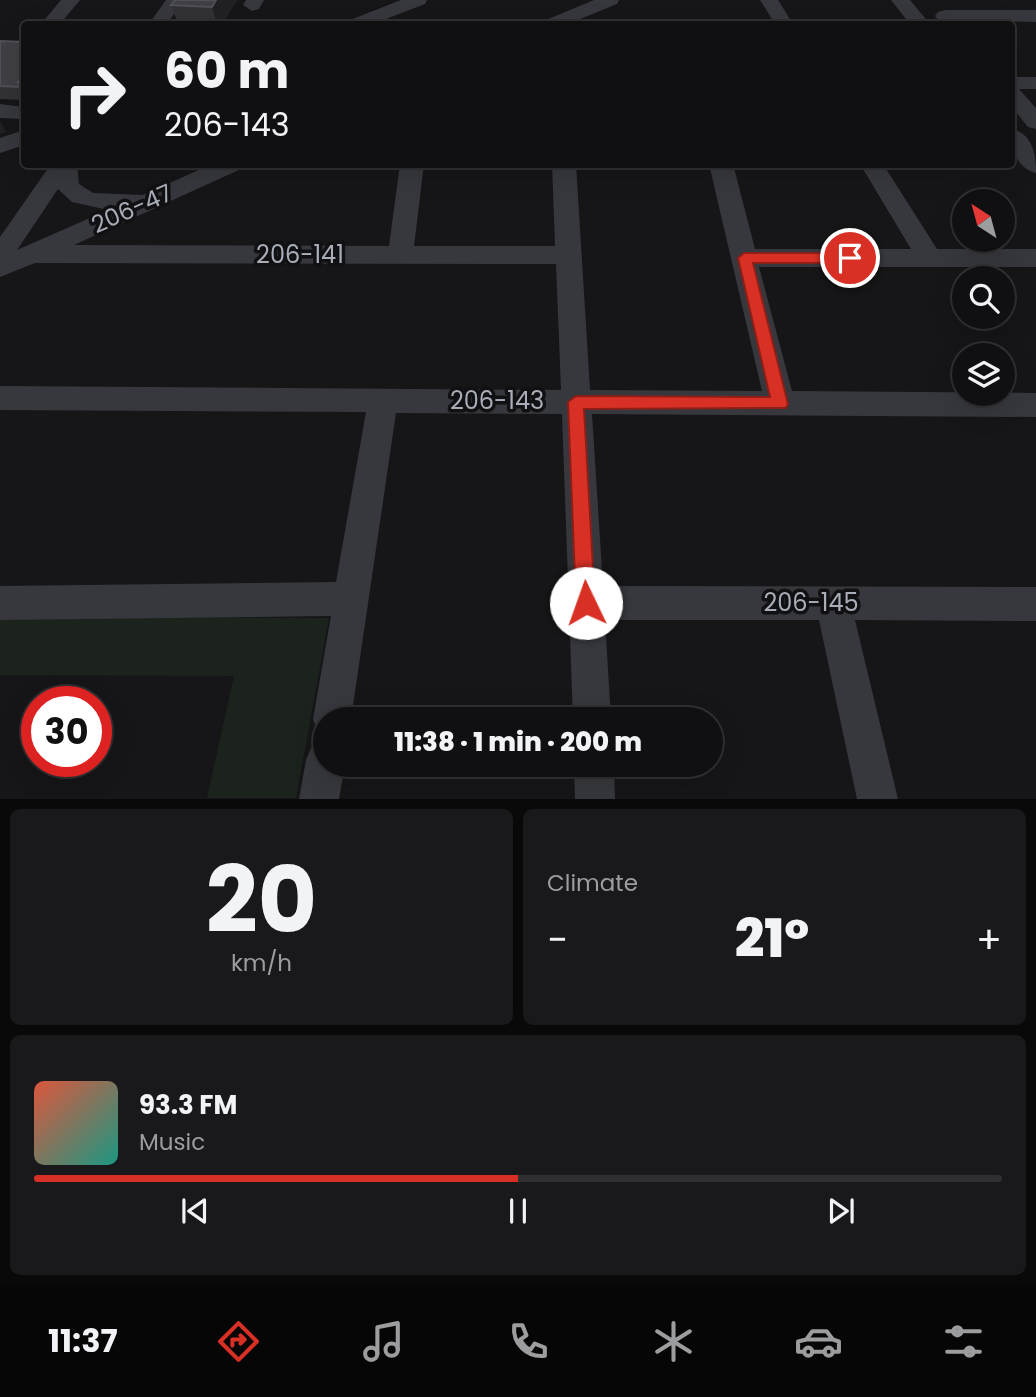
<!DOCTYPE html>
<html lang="en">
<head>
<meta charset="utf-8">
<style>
  :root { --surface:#101012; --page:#19191b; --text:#f1f3f6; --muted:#9c9d9f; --line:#303032; --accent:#d93025 }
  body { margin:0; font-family:Poppins,sans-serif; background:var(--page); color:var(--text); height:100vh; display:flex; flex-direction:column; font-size:26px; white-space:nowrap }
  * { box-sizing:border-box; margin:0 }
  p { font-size:23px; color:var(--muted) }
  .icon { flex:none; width:38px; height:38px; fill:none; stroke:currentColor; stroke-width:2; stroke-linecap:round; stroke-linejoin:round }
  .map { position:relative; height:799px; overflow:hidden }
  .panel { display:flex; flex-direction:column; gap:10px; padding:10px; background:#09090a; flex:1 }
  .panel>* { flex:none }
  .banner { position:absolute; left:21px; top:21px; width:994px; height:147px; border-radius:7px; box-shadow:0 7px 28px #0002,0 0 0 2px var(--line); background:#101012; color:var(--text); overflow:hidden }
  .needle { width:46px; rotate:324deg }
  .buttons { position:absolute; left:952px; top:189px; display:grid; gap:14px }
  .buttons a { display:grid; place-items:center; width:63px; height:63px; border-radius:50%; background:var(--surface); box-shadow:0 7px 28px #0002,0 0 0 2px var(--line); font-size:35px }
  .speed { position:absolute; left:21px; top:686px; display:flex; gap:14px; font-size:35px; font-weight:700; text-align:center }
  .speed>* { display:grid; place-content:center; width:91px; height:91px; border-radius:50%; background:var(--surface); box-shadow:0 7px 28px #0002,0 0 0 2px var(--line); line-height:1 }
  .speed .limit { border:10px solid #d22; background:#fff; color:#111 }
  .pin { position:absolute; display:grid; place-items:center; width:60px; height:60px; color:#fff; margin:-30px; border:4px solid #fff; border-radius:50%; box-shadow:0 2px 7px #0007 }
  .me { position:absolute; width:77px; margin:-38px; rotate:357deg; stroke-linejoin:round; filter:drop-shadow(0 0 5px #0008) }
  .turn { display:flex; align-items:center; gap:24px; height:147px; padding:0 28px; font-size:32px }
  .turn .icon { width:91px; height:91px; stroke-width:2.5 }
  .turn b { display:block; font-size:49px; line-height:60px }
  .big { font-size:52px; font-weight:800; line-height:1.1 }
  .panel .widget { flex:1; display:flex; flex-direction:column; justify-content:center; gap:10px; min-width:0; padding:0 24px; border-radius:10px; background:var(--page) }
  .panel .dial { align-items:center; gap:0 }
  .dial b { font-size:91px; line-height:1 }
  .song { display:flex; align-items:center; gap:21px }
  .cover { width:84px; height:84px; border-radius:10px; background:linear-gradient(135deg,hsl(10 70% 55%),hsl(170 70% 35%)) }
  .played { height:7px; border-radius:4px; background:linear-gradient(90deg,var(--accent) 50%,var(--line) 50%) }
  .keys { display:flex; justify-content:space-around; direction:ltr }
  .heat { display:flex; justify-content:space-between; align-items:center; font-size:38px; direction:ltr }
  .panel .tiles { flex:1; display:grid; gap:10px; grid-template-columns:1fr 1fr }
  .widget:last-child { grid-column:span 2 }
  .trip { position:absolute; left:313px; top:707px; width:410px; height:70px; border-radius:35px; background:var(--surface); box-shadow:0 7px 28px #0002,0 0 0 2px var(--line); font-weight:800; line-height:70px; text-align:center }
  .menu { display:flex; height:112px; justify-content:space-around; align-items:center; background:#060607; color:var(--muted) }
  .menu .icon { width:49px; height:49px }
  .menu .selected { color:var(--accent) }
  .menu b { font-size:32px; color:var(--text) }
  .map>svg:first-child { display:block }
</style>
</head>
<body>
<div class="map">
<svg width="1036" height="799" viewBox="0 0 1036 799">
  <rect width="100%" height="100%" fill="#161618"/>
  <!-- green -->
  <path fill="#1c231d" d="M0,617l329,1 -33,180h-89l27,-122 -234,-1z"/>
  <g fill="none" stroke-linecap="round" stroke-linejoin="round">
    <!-- minor -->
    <g fill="#37383d" fill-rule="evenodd">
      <path d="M61,0h19l-20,24h-19z"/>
      <path d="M166,0h18l-17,24h-18z"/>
      <path d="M246,0h18l-5,9 -7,2 -9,-6z"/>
      <path d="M401,0h26l-2,4 -52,20h-26l3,-4z"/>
      <path d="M594,0h25l-2,4 -49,20h-25l3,-4z"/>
      <path d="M760,0h18l15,24h-18z"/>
      <path d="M891,0h19l20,24h-20z"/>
      <path d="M945,10h91v12l-98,-2 -3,-4 3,-4z"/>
      <path d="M1012,77h24v12h-17l17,19v21l-8,-2 -16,-20z"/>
      <path d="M0,104l24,3v12l-24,-1z"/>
      <path d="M1012,129c21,5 24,26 24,44 -20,-5 -26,-26 -24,-44z"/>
      <path d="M24,130v15l-24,8v-15z"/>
      <path d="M51,164h26l2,20 14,9 50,2 69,-31h32l-3,5 -167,76 315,1 11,-82h24l-10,82h141l-3,-82h24l14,226 172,1 -53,-227h24l22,85h156l-51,-85h23l54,85h99v18h-277l33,124 244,2v24l-444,-3 11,172 433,1v34l-181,-1 43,179h-41l-38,-179h-214l6,99h-38l-11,-305 -166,-1 -45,306h-25v17l-8,-3 -5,-14 18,-103 -331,4v-34l336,-4 30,-170 -366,-2v-24l561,4 -5,-126 -521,-1 -35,14v-40zM58,189l14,13 36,8 -91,40z"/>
      <path d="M326,740v25h19l-6,34h-40l7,-39 6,-14z"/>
      <path d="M574,765h40l1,34h-40z"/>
    </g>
  </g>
  <!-- wall -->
  <g fill="#323236">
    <path d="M237,0l-15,24h-44l-7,-19z"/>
    <path d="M0,41l24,1v58l-24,-1z"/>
  </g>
  <!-- shaded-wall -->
  <g fill="#212124">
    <path d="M216,0h21l-15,24h-5l-5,-17z"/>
    <path d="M0,121l6,11 -6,2z"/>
  </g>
  <!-- building -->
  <g fill="#3f3f44" stroke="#4f5156" stroke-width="2">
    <path d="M175,0h41l-4,7 -41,-2z"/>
    <path d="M0,41l24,1v33l-6,7 3,5 -21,-1z"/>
    <path d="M24,75v7h-6z"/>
  </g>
  <!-- route -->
  <path fill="#d93025" stroke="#8d1f18" stroke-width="2" d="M744,253h106l7,5 -7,5h-97l35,141 -2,4 -202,1 11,194 -2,7 -7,2 -7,-2 -3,-7 -8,-201 8,-6 194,1 -32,-139z"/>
  <g text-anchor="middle" stroke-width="7" stroke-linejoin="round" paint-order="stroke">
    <!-- street labels -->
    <g font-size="24" fill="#a8adb8" stroke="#111113">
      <text transform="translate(132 209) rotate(-24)" y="8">206-47</text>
      <text x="300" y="263">206-141</text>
      <text x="497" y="409">206-143</text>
      <text x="811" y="611">206-145</text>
    </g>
  </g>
</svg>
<div class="buttons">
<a><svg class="needle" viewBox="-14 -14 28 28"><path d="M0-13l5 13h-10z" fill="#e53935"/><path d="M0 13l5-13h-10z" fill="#9c9d9f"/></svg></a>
<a><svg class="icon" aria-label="search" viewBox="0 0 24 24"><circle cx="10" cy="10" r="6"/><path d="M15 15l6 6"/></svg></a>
<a><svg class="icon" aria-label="layers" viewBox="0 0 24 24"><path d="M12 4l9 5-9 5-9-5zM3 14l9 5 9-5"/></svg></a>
</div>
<div class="speed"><div class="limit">30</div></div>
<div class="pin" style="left:850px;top:258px;background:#d93025"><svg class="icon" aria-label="arrive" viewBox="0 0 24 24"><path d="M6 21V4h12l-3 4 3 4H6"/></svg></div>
<svg class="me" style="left:586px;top:603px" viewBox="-20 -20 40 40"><circle r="19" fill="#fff"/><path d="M0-13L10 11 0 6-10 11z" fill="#d93025"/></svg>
<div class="trip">11:38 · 1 min · 200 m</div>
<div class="banner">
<div class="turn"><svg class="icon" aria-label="right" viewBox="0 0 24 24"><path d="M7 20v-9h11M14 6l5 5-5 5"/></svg><div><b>60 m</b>206-143</div></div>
</div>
</div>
<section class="panel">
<div class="tiles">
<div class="widget dial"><b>20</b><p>km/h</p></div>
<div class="widget"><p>Climate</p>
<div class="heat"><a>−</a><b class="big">21°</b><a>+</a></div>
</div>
<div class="widget">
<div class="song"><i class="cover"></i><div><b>93.3 FM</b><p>Music</p></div></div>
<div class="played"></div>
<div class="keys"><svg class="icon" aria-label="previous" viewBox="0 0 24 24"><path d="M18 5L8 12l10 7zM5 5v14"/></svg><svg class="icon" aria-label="pause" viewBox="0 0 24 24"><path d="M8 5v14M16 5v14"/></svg><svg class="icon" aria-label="next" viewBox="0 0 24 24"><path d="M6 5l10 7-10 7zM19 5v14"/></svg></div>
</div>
</div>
</section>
<nav class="menu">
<b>11:37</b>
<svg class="icon selected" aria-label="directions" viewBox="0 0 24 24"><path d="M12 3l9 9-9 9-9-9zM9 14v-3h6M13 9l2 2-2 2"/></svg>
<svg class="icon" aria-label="music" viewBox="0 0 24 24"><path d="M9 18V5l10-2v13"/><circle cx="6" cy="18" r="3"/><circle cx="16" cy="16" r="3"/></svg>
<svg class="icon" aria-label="phone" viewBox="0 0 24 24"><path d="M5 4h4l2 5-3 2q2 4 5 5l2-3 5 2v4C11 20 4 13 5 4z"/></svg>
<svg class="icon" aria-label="climate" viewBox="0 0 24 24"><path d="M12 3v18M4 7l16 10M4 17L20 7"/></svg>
<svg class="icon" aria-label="car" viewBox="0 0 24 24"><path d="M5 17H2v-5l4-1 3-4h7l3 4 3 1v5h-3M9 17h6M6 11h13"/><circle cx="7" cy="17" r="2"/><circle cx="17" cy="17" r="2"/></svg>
<svg class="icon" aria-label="filters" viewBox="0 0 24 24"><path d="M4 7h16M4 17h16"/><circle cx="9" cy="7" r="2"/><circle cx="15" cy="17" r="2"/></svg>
</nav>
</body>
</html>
